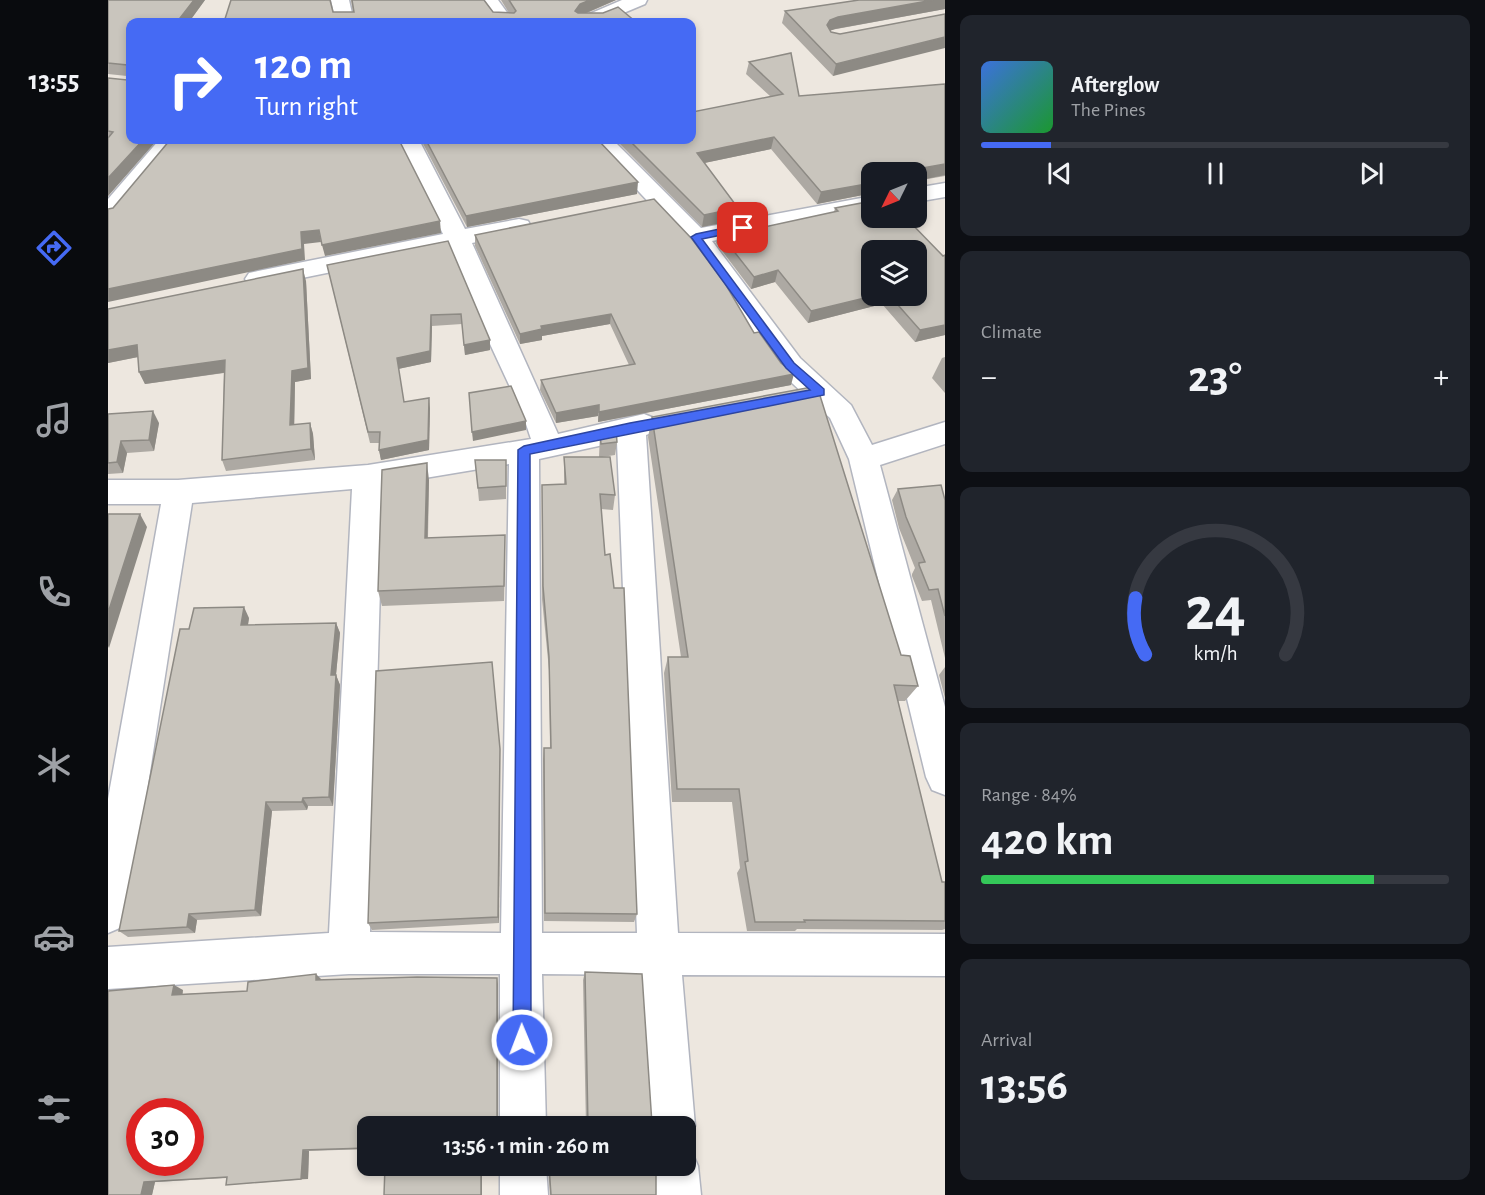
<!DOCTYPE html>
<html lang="en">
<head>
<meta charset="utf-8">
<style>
  :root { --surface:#171b24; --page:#20242c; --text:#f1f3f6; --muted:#9ea1a6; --line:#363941; --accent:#456af4 }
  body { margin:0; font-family:"Alegreya Sans",sans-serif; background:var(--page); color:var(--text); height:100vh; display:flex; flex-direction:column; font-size:22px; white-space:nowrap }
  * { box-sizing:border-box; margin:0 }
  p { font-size:20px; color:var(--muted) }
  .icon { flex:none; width:33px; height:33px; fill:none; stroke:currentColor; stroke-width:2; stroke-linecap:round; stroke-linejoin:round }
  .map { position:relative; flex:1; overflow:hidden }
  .details { display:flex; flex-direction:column; gap:15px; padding:15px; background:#0d0f14; width:540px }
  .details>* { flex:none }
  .guide { position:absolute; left:18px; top:18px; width:570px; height:126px; border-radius:12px; box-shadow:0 3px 9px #0003; background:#456af4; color:#fff; overflow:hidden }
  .needle { width:39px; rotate:227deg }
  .buttons { position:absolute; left:753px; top:162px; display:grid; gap:12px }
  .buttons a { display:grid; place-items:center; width:66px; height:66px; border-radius:12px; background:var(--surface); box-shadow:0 3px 9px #0003; font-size:30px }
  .speed { position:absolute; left:18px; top:1098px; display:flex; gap:12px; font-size:30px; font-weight:700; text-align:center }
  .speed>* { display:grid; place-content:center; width:78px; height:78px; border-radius:50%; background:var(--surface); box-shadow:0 3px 9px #0003; line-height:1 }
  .speed .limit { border:9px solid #d22; background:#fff; color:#111 }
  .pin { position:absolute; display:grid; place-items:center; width:51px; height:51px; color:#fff; margin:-26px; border-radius:12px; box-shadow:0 3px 9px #0006 }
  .me { position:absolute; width:66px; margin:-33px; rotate:359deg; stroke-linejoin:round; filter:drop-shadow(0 0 4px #0008) }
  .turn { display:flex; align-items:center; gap:21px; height:126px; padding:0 30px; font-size:27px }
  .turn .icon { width:78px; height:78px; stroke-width:2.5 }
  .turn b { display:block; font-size:42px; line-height:51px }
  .big { font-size:45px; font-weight:600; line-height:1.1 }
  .details .tile { flex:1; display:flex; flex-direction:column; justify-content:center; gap:9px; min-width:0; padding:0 21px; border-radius:12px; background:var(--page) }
  .details .dial { align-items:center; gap:0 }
  .dial svg { height:156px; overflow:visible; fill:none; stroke:var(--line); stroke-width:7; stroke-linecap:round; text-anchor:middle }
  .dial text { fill:var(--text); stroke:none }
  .song { display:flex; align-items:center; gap:18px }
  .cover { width:72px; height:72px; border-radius:9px; background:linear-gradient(135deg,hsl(220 70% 55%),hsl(130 70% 35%)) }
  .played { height:6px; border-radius:3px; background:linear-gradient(90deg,var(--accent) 15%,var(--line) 15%) }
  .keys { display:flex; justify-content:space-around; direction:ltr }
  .heat { display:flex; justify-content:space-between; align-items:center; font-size:33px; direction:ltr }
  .charge { height:9px; border-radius:4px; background:linear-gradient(90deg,#34c759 84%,var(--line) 0) }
  .trip { position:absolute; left:249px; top:1116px; width:339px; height:60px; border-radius:12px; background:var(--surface); box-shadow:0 3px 9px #0003; font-weight:600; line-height:60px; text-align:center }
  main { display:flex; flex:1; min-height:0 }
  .tabs { display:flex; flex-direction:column; width:108px; justify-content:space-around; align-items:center; background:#090b0e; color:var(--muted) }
  .tabs .icon { width:42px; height:42px }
  .tabs .selected { color:var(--accent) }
  .tabs b { font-size:27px; color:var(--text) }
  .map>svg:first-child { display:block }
</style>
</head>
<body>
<main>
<nav class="tabs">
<b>13:55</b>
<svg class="icon selected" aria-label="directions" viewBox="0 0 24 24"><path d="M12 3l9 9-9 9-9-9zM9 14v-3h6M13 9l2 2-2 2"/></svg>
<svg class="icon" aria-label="music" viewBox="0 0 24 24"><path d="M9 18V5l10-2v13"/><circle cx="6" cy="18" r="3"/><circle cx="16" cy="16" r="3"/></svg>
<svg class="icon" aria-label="phone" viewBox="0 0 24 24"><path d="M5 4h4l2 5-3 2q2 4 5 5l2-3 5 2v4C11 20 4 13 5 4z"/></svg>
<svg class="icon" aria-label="climate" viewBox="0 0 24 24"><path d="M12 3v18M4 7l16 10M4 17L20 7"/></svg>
<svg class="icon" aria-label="car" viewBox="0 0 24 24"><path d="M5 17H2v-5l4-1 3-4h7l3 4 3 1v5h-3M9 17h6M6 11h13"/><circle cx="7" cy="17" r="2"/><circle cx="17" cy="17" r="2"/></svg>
<svg class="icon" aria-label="filters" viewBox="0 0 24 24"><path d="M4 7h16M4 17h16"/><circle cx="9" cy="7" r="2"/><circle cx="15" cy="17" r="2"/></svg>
</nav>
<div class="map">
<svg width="837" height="1195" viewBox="0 0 837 1195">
  <rect width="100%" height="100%" fill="#ede7df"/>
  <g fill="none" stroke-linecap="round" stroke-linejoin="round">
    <defs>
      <g id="street">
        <path d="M223,0h18l5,22h-18z"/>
        <path d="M371,0h19l16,22h-19z"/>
        <path d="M514,0h25l-2,4 -43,18h-25l3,-4z"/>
        <path d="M51,140h22l-65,79 -8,2v-22z"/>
        <path d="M289,140h22l46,89 54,-10 9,2 3,5 -3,5 -56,12 86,191 86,-20 10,4 4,7 -4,7 -8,3 32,498 267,1v42l-263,-1 13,151 -7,16 -2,1v-17h-37l-9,-151 -98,-1 4,152h-46v-152h-151l-241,15v-42l221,-14 23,-444 -160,14 -64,410 -6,14 -14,6v-134l53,-295h-53v-24h70l190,-15 163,-26 -8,-24 -39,-84 -35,-83 -191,39 -9,-2 -4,-6 4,-6 9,-2 185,-37zM509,442l20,491h-95l-3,-474zM401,464l-8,469 -131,-1 13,-447z"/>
        <path d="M482,140h23l88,88 171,-32v14l-160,31 88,117 51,47 21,40 73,-23v22l-65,21 65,242v88l-13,-5 -6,-13 -77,-318 -19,-41 -50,-46 -88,-124z"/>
        <path d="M837,183v14l-29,5v-14z"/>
        <path d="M578,1147l5,3 7,16 3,29h-48l-1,-29h34z"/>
        <path d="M392,1166h46l2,29h-48z"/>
      </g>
    </defs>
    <!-- street casing -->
    <use href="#street" stroke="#b2b5bf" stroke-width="3"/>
    <!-- street -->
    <use href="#street" fill="#fff" fill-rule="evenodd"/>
  </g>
  <!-- wall -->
  <g fill="#ada9a3" fill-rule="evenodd">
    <path d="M0,0h97l-16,22h-59v118h27l-49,56v-118l19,2v-4l-19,-2z"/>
    <path d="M243,0h133l9,12 16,1 -8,-13h115l-29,13 49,9 -303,-10h20z"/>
    <path d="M837,0v9l-114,21v2l9,2 105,-20 -112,62 -51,-53 3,-12z"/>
    <path d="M641,62l50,34 146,-12v92l-75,13 -2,5 -51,10 -46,-55 -67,14 34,45 -2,12 -34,7 -86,-87h76l78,-44 -24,-22z"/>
    <path d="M313,140h177l39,54 -170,33z"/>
    <path d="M727,208l108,48 2,79 -30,7 -33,-38 -74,19 -33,-41 -24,7 -35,-46 2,-12 37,-2 79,-17zM764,250l44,46h-44z"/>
    <path d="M367,235l279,98 37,52 -193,37v-6l-42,7 -16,-33 1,-10 88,-15 -19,-41 -68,12v4l-22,4 -45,-98z"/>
    <path d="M340,241l42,99v10l-25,5 -3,-31 -30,2 -1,36 -33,7 6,33 26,6 -1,42 -48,10 -2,-10v-7h-9l-43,-178z"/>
    <path d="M198,281l5,98 -16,3 -1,43 16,-2 3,11 2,26 -89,11 -4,-11 2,-87 -79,11 -6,-12 -1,-15 -30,6v-54z"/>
    <path d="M837,357v36l-13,-15 10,-20z"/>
    <path d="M0,414l51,9 -5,28 -27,2 -4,20 -15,1z"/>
    <path d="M544,417l249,238 17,31 -13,15h-7l44,181h3v47l-3,1 -145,-1 -2,2h-48l-10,-58 3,-5 -8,-66h-60l-8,-129 4,-16h13l-33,-220z"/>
    <path d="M492,434l17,8 -2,13 -13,2 13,38 -2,15 -12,-1 36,405 -3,8 -90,-1 -1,-162 1,-11h6l-1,-78 -7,-71v-99l22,-15v-28h35z"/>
    <path d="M367,460h31v39l-27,2z"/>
    <path d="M321,480l-1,58 77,13 -1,50 -122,5 -4,-15z"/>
    <path d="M790,489l47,11v158l-14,-58 -9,1 -10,-25v-2l3,-6 -16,-40 -7,-28z"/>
    <path d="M141,618l-1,7 88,-2 4,10 -4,42 4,10 -7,121h-25l-1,4 -35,1 -11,105 -64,4 -2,13 -67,4 -9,-6 70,-302z"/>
    <path d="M837,667v31l-6,-23z"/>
    <path d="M392,759l-1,164 -127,7 -4,-7z"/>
    <path d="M477,972l67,152 10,2h-76l-3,-146z"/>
    <path d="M214,980l176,4 -130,142v23l-59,2 -1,28 -82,6 1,-7 -72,4 -3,13h-44l75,-205 -1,4 65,-3z"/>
    <path d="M439,1166h109v29h-106l-2,-29z"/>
  </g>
  <!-- shaded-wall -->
  <g fill="#8d8a84">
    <path d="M86,0h11l-16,22h-12z"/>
    <path d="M482,0h26l-37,16 -4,-5 5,-7z"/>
    <path d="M825,0h12v9l-110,20 -8,3v-7l3,-5 8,-3z"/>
    <path d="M837,37v11l-112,28 3,-12z"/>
    <path d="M666,137l-3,12 -76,16 2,-12z"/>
    <path d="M35,140h14l-49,56v-18z"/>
    <path d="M837,164v11l-29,6v-9h-16z"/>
    <path d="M764,178v11h-2l-2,5 -51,10 4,-12z"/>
    <path d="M530,182l-1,12 -170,33 -1,-11z"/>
    <path d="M630,208l-2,12 -34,7 2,-12z"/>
    <path d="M332,221l1,12 -116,23 -3,-11z"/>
    <path d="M211,230l2,12 -17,2 1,16 -197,42v-13l193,-57z"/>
    <path d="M195,269l3,12 5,98 -16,3 -1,55 -4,-12 2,-54z"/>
    <path d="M670,270l-3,12 -24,7 3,-12z"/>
    <path d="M765,296h13l-4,8 -74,19 3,-12z"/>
    <path d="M503,314l-1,10 -68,12v4l-22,4v-10l21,-8z"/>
    <path d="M323,315l1,11 -1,36 -33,7 -1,-11z"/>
    <path d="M837,325v10l-30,7 5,-12z"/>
    <path d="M382,340v10l-25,5 -1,-10z"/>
    <path d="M29,345l6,11 -35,7v-13z"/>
    <path d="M117,360l4,12 -84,12 -6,-12z"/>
    <path d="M686,374l-3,11 -193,37 1,-10z"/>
    <path d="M321,398l1,10 -1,42 -48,10 -2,-10z"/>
    <path d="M491,405l-1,11 -42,7v-10z"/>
    <path d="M45,411l6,12 -5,28 -5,-11z"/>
    <path d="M418,421v9l-53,11 -1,-9z"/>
    <path d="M202,423l3,11 2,26 -4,-11z"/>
    <path d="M13,441l6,12 -4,20 -6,-11z"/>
    <path d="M319,463l2,17 -2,74 -2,-16z"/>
    <path d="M32,514l7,13 -38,121 -1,-2v-33z"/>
    <path d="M136,607l5,11 -3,18 -5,-11z"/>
    <path d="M228,623l4,10 -5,52 -4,-10z"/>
    <path d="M228,675l4,10 -7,121 -4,-9z"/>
    <path d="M392,749v10l-1,164 -1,-6z"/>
    <path d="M195,798l5,8 -1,4 -5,-8z"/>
    <path d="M158,802l6,9 -11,105 -6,-6z"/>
    <path d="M81,914l8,6 -2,13 -8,-6z"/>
    <path d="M208,974l6,6h-6z"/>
    <path d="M389,978l1,6v142l-1,-1z"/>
    <path d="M66,985l9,5 -1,10 -10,-5z"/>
    <path d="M195,1150l6,1 -1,28h-7z"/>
    <rect x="373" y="1166" width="1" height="29"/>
    <path d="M36,1182h11l-3,13h-11z"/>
  </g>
  <!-- building -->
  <g fill="#c9c5bd" stroke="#8d8a84" stroke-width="1.5" fill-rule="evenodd">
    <path d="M0,0h86l-17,22h-47v118h13l-35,38v-40l5,-6 -5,-1v-53l19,2v-15l-19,-2z"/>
    <path d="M123,0h99l3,12h21l-2,-12h132l9,12 21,1 2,-2 -7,-11h81l-10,4 -5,7 3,2h25l15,-6 18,15h-412z"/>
    <path d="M751,0h74l-95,17 -8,3 -3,5 4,7 9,2 105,-20v23l-109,27 -51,-53z"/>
    <path d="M683,53l8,43 146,-12v80l-45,8h-28v6h-4l4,5 -51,9 -47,-55 -77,16 41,55 -34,7 -75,-75h63v-28l91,-18 -34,-32z"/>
    <path d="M62,140h229l41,81 -118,24 -3,-15 -18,2 1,17 -194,40v-80l5,-1z"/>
    <path d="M318,140h172l40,42 -172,34z"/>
    <path d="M546,199l38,40 34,46 28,48 5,-1 22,31 13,11 -195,38v-7l-43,8 -15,-33 94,-16 -24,-50 -70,12 1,3 -22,5 -45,-99z"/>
    <path d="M764,201v17h34l37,38 2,-1v70l-25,5 -30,-34h26v-46h-44v46h1l-62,15 -33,-41 -24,7 -36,-46 33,-7 4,5 83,-18 -3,-3z"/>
    <path d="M340,241l42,99 -26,5 -3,-31 -30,1 -1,36 -33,7 7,44 25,-4 -1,42 -49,10 1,-18h-12l-41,-167z"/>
    <path d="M195,269l5,99 -16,3 -2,54 20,-2 1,26 -89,11 3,-100 -86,12 -2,-27 -29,5v-41z"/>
    <path d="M403,386l15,35 -54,11 -3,-39z"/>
    <path d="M709,386l84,269 9,1 8,30 -24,-1 48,197h3v39l-141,-1 1,2h-50l-10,-60 3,-1 -9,-72h-62l-9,-132h20l-36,-240z"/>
    <path d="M45,411l-4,29 -28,1 -4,21 -9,1v-49z"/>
    <path d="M508,430l1,12 -16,2 -1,-10z"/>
    <path d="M456,457h46l5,38 -15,-1 5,61 5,-1 4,34h10l13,326 -92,-1 -1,-165h7l-2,-91 -6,-71 -1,-101 24,-1z"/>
    <path d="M367,460h31v26l-28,2z"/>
    <path d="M319,463l-2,75 80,-3 -1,51 -126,5 4,-121z"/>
    <path d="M833,485l4,15v116l-7,-27 -9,1 -10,-25v-2l6,-1 -19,-45 -8,-28z"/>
    <path d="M0,514h32l-32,99z"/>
    <path d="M136,607l-3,18 95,-2 -5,52h5l-7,122 -26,1 -1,4h-36l-11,108 -66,4 -2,13 -68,4 61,-302h9l5,-21z"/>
    <path d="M384,662l8,87 -2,168 -130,6 8,-252z"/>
    <path d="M477,972l57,2 10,150 10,2h-74z"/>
    <path d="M208,974v6l101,-3 80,1v147l8,1h-137v22l-65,2 -2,29 -75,6 1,-8 -83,5 -3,13h-33v-204l66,-6 -2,10 75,-4 1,-9zM32,1112h50v50h-50z"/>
    <path d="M277,1166h96v29h-97z"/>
    <path d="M441,1166h107v29h-105z"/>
  </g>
  <!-- route -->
  <path fill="#456af4" stroke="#2d459f" stroke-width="1.5" d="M635,224l5,4 -2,2 -44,9 92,124 30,26v6l-294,59 1,586 -3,7 -6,2 -7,-2 -2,-7 5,-590 6,-4 106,-23 180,-33 -24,-22 -95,-131 5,-3z"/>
</svg>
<div class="buttons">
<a><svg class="needle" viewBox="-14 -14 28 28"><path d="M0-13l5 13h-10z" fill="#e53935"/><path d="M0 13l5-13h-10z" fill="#9ea1a6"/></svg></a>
<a><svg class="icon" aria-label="layers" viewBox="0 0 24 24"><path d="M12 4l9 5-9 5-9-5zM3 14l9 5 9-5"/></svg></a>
</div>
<div class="speed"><div class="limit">30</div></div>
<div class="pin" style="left:635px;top:228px;background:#d93025"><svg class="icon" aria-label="arrive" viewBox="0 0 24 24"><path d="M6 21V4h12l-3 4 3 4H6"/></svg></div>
<svg class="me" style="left:414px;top:1040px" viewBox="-20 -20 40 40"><circle r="17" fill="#456af4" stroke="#fff" stroke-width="3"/><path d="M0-11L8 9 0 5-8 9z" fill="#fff"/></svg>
<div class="trip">13:56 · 1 min · 260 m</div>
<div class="guide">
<div class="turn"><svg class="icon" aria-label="right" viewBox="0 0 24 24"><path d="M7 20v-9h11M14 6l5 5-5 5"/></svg><div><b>120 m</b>Turn right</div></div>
</div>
</div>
<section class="details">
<div class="tile">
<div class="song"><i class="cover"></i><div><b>Afterglow</b><p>The Pines</p></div></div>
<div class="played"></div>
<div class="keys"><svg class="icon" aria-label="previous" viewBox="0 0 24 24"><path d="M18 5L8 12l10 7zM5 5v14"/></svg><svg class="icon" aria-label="pause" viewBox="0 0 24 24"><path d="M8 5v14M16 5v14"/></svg><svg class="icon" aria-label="next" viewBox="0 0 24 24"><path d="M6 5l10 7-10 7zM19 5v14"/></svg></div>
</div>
<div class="tile"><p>Climate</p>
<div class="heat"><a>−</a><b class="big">23°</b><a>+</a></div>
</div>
<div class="tile dial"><svg viewBox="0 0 100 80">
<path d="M14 69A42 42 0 1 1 86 69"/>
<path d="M14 69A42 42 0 0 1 9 40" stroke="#456af4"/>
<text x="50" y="56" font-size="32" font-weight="700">24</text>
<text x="50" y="72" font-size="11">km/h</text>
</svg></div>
<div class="tile"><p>Range · 84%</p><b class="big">420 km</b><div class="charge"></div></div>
<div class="tile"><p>Arrival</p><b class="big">13:56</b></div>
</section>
</main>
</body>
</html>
